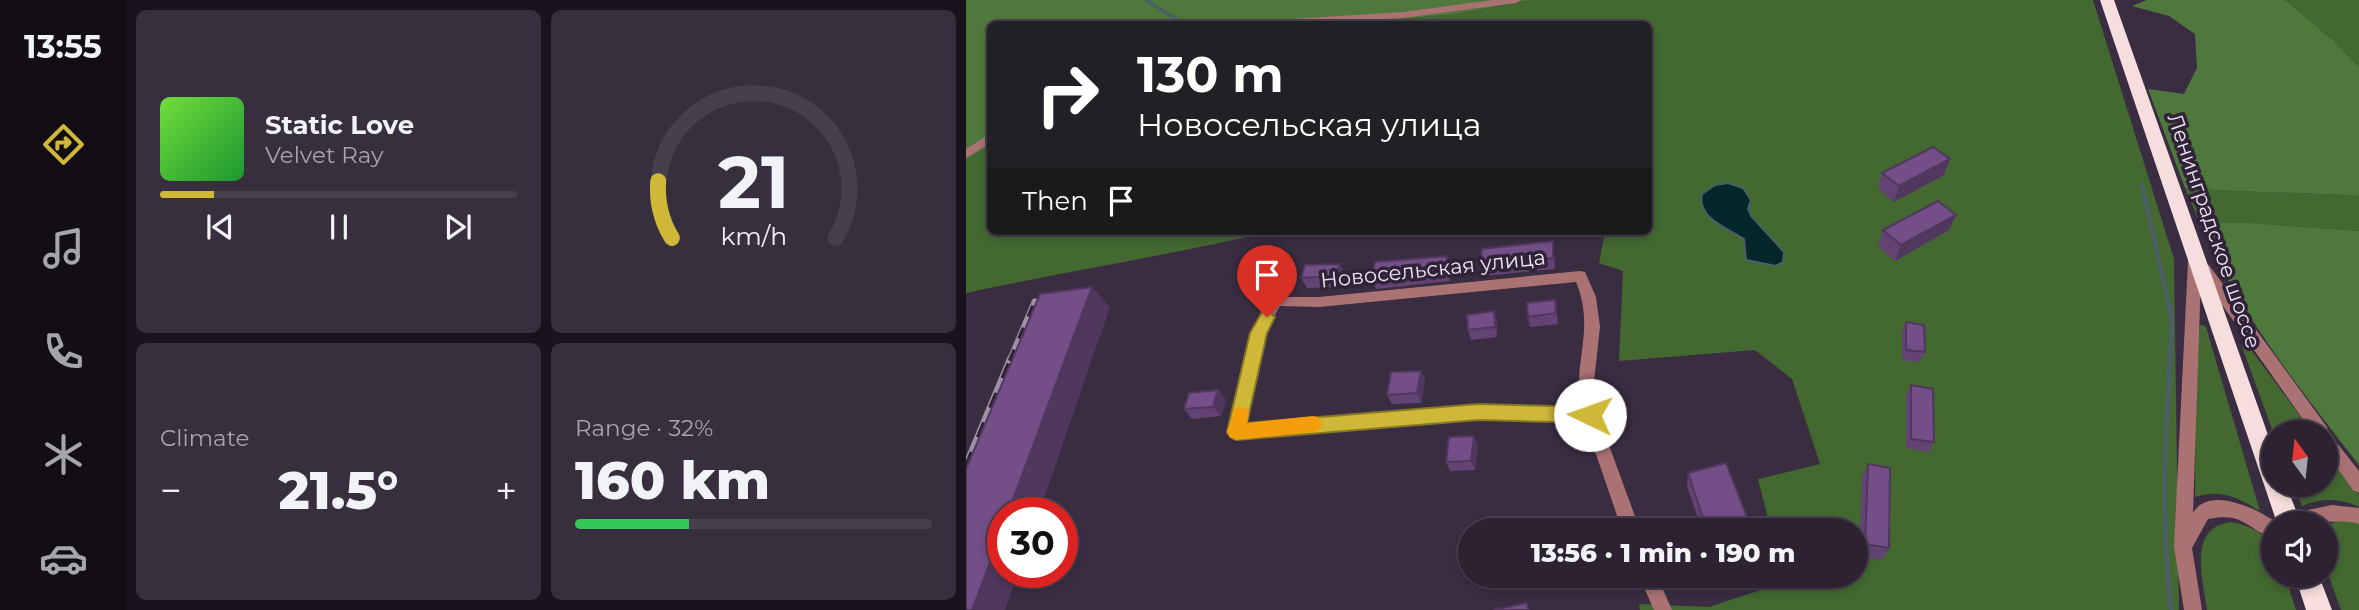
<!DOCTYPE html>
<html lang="en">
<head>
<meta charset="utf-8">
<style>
  :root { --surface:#2c2232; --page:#382f3e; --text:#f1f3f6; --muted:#a6a4ac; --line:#483f4d; --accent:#cfb837 }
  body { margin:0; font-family:Montserrat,sans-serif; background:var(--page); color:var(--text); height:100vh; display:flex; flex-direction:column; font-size:26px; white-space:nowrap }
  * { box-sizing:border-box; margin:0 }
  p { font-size:23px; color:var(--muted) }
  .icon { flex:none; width:38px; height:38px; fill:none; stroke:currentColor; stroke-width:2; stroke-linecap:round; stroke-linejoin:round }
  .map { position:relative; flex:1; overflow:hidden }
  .side { display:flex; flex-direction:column; gap:10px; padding:10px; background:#18131c; width:840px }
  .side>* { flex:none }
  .guide { position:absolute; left:21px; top:21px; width:665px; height:214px; border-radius:10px; box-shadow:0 4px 10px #0003,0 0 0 2px var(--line); background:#202124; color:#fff; overflow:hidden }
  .needle { width:46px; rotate:345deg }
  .fabs { position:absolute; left:1295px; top:420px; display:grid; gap:14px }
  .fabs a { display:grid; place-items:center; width:77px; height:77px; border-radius:50%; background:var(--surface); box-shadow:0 4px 10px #0003,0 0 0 2px var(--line); font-size:35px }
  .speed { position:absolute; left:21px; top:497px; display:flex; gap:14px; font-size:35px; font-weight:700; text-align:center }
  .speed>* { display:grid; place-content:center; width:91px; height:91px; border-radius:50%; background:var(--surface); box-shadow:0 4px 10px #0003,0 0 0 2px var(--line); line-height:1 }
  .speed .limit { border:10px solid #d22; background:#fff; color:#111 }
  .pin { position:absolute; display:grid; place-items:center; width:60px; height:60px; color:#fff; margin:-72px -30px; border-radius:50% 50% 50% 0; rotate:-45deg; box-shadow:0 0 7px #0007 }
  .pin .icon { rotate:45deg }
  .me { position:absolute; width:77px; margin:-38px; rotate:273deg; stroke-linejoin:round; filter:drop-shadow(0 0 5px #0008) }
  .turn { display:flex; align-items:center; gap:24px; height:147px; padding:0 35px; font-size:32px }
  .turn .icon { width:91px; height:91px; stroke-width:2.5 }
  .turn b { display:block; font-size:49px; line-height:60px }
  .then { display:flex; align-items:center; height:66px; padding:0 35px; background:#0003; gap:14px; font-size:26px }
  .big { font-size:52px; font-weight:800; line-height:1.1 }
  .side .card { flex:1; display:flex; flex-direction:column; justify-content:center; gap:10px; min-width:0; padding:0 24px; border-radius:10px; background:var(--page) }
  .side .dial { align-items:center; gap:0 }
  .dial svg { height:182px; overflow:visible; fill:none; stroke:var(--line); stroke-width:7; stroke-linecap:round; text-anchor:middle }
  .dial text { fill:var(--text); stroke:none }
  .song { display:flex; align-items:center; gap:21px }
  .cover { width:84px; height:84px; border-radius:10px; background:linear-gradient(135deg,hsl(100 70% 55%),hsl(130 70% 35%)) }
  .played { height:7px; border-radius:4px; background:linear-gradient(90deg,var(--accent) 15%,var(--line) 15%) }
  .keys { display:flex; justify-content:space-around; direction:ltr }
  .heat { display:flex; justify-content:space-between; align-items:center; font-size:38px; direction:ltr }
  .charge { height:10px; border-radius:5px; background:linear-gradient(90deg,#34c759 32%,var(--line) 0) }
  .side .tiles { flex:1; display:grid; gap:10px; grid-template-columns:repeat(2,1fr) }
  .trip { position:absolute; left:492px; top:518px; width:410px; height:70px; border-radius:35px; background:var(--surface); box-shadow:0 4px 10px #0003,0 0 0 2px var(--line); font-weight:800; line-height:70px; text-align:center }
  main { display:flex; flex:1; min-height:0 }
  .menu { display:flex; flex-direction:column; width:126px; justify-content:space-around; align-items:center; background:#120e14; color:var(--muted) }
  .menu .icon { width:49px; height:49px }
  .menu .current { color:var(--accent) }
  .menu b { font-size:32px; color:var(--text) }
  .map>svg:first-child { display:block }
</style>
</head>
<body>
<main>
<nav class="menu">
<b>13:55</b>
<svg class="icon current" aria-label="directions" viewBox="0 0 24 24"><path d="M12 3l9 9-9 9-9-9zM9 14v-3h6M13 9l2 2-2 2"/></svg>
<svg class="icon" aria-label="music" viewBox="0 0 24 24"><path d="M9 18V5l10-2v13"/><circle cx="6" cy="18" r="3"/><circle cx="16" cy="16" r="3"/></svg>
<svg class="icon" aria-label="phone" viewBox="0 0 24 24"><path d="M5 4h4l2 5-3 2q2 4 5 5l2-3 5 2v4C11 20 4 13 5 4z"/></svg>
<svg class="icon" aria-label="climate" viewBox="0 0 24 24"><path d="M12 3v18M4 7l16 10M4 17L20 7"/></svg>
<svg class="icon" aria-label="car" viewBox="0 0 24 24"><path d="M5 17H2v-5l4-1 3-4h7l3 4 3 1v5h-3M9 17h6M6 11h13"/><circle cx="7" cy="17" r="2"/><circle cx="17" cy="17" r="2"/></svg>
</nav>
<section class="side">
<div class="tiles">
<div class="card">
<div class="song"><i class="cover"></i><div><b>Static Love</b><p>Velvet Ray</p></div></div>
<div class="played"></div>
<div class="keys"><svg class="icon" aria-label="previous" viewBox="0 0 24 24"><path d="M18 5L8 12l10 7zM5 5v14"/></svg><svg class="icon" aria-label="pause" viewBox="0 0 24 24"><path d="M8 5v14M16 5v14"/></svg><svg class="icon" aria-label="next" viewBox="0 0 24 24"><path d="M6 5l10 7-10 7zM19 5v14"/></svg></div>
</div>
<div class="card dial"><svg viewBox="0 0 100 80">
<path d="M14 69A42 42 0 1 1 86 69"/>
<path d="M14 69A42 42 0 0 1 8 44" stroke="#cfb837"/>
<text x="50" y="56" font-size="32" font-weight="700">21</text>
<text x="50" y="72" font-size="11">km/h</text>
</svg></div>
<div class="card"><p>Climate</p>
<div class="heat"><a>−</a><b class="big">21.5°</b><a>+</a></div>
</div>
<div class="card"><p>Range · 32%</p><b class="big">160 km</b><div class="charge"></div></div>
</div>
</section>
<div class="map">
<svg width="1393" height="610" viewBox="0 0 1393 610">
  <rect width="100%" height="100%" fill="#3a2d42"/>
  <!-- green -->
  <g fill="#436830">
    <path d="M564,0h563l81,259 5,351h-539l-1,-6 70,3 76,-25 -1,-6h71v-46h-84l-13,-51 62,-15 -28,-85 -37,-29 -136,11 4,-90 -24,-8 6,-32h43v-207h-304l113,-10z"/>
    <path d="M1319,0h74v67l-26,-27z"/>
    <path d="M24,145v86h283c-102,24 -205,40 -307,62v-133z"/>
    <path d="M1219,188c58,5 116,4 174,8v35l-107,-8h-52z"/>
    <path d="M1237,325l3,2 54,184c-24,-14 -38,-22 -65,-14l1,-171z"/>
    <path d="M1275,344l8,3 63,85h-39z"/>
    <path d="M1360,450l33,45v12c-20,-9 -37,-9 -57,-1l-8,-21h32z"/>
    <path d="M1371,520l22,3v87h-18l-15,-42v-41z"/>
    <path d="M1265,522c18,3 29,9 41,23l1,31h12l11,34h-89c-4,-30 -20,-83 24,-88z"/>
  </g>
  <!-- forest -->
  <g fill="#4f783c">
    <path d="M0,0h564l-73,14 -113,10h-354v121l-24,15z"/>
    <path d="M1181,0h138l48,40 26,27v129c-58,-4 -116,-3 -174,-8l-37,-99 36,5 13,-26 -2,-34 -26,-18 -37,-10z"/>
    <path d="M1234,223h52l107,8v234c-59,-76 -121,-153 -159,-242z"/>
  </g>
  <!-- water -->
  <path fill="#04272b" stroke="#4a5f66" stroke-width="2" d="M762,183l15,5 8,12 -3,9 4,8 32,35 -1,10 -7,4 -30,-6 -2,-21c-18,-11 -47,-21 -42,-45l13,-9z"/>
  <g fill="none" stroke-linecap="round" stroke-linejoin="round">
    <!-- stream-far2 -->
    <path stroke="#4a5f66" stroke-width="3.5" d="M180,0l38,24"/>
    <!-- stream-far1 -->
    <path stroke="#4a5f66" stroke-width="4.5" d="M1176,185l30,134 -2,42"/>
    <!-- stream -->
    <path stroke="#4a5f66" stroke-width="5" d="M1204,359c-5,83 -9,168 1,251"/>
    <!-- minor -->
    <g fill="#ab7274" fill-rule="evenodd">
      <path d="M528,0h27l-5,3 -113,15 -107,6h-45l5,-3 147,-9z"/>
      <path d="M24,134v9l-24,15v-9z"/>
      <path d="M1229,256l5,2 2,7h7l118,162 2,6 30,38v22l-6,-3 -27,-38v-20h-14l-111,-157 -8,238c16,-28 65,-4 84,10h-4v16c-27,-11 -29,-27 -65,-20l-16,29 10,62h-18l-10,-63 14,-286z"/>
      <path d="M614,271l5,1 11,25 4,30 -7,63 5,25 42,115h-18l-37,-108 -107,-3 -242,19 -6,-2 -2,-5 23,-98 20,-36h48zM610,282c20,48 -4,80 5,126l-103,-3 -232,18 19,-90 15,-27 39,1z"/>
      <path d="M1366,505l27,3v16c-26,-7 -55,4 -80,-2l3,-6 6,-2z"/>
      <path d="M673,576h18l15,34h-18z"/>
    </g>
    <!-- trunk -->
    <g fill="#f6dede" fill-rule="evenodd">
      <path d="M1134,0h14l159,449v36h13l15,38h-24z"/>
      <path d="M1329,576h24l13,34h-26z"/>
    </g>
    <defs>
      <path id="rail-far1" d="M44,361l25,-59"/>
      <path id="rail" d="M0,467l45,-108"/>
    </defs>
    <!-- rail-far1 casing -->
    <use href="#rail-far1" stroke="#9e93a4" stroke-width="7"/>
    <!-- rail casing -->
    <use href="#rail" stroke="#9e93a4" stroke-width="8"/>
    <!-- rail-far1 -->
    <use href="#rail-far1" stroke="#302338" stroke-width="4.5" stroke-dasharray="12" stroke-linecap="butt"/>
    <!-- rail -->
    <use href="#rail" stroke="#302338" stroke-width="5" stroke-dasharray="16" stroke-linecap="butt"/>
  </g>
  <!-- wall -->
  <g fill="#634374">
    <path d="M984,159l-6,16 -50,27 -16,-14 4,-15z"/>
    <path d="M990,215l-7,15 -54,31 -17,-15 5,-16z"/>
    <path d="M588,252l1,17 -71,7 -3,-10z"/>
    <path d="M481,256l4,11 -1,14 -74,8 -5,-11z"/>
    <path d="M379,274l-4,13 -34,1 -6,-10z"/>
    <path d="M589,300l3,24 -28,3 -2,-10z"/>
    <path d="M528,311l3,10v16l-26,3 -3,-10z"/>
    <path d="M940,322l19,30 -5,10 -18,-2v-28z"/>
    <path d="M455,371l4,9 -4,23 -29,1 -5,-9z"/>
    <path d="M945,385l23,57 -5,10 -23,-4v-53z"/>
    <path d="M252,390l8,10 -5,16 -29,3 -8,-10z"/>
    <path d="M512,445l-3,25 -25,1 -4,-9z"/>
    <path d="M902,464l21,84 -7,12 -23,-5 3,-78z"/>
    <path d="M722,473l64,57h-50l-15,-44z"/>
  </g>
  <!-- shaded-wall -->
  <g fill="#50375e">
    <path d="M984,159l-6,16 -50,27 5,-16z"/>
    <path d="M990,215l-7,15 -54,31 6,-16z"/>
    <path d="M481,256l4,11 -1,14 -4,-10z"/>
    <path d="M374,264l5,10 -4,13 -5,-11z"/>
    <path d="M126,287l18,20 -71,206h-31z"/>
    <path d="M528,311l3,10v16l-2,-10z"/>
    <path d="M455,371l4,9 -4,23 -4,-10z"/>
    <path d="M252,390l8,10 -5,16 -8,-9z"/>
    <path d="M508,436l4,9 -3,25 -4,-9z"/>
    <path d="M37,528v44h15l-13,38h-33z"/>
  </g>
  <!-- building -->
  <g fill="#734e87" stroke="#50375e" stroke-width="2">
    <path d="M967,147l17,12 -51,27 -17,-13z"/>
    <path d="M972,201l18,14 -55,30 -18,-15z"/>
    <path d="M587,241v17l-72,8 1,-17z"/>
    <path d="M481,256l-1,15 -75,7 4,-16z"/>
    <path d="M374,264l-4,12 -35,2 4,-13z"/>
    <path d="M126,287l-84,226h-5v15l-31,82h-6v-141l74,-175z"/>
    <path d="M589,300l1,13 -28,4 -1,-14z"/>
    <path d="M528,311l1,16 -27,3 -1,-15z"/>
    <path d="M940,322l18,3 1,27 -19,-2z"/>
    <path d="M455,371l-4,22 -30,2 4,-23z"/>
    <path d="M945,385l22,4 1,53 -23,-3z"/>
    <path d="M252,390l-5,17 -29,2 5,-16z"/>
    <path d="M508,436l-3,25 -25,1 3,-25z"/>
    <path d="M760,463l26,67h-45l-19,-57z"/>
    <path d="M902,464l22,4 -1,80 -24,-4z"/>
    <path d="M561,603l1,7h-35z"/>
  </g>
  <!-- route -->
  <path fill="#cfb837" stroke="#877824" stroke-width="2" d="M301,311l8,6 -8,16 -20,90 231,-19 112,3 6,2 2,6 -2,5 -6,3 -112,-3 -242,20 -6,-3 -3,-5 23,-99 12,-21z"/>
  <!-- slow -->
  <path fill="#f59e0b" d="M274,407l7,2 2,5 -2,9 66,-7 7,2 2,6 -2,5 -7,3 -77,8 -6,-3 -3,-5 7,-23z"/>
  <g text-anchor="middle" stroke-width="7" stroke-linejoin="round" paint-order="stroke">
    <!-- street labels -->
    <g font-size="21" fill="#ece3f1" stroke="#302338">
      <text transform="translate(1248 231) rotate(71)" y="7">Ленинградское шоссе</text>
      <text transform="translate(467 269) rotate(-6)" y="7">Новосельская улица</text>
    </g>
  </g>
</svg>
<div class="fabs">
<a><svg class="needle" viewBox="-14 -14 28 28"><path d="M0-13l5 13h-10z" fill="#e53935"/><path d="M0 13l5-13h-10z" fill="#a6a4ac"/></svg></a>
<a><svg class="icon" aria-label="sound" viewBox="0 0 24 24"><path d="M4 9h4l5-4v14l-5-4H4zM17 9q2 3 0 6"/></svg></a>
</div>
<div class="speed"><div class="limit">30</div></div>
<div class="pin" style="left:301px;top:317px;background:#d93025"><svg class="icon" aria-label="arrive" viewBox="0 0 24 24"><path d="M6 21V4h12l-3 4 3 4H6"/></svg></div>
<svg class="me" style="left:624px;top:415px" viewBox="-20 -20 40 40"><circle r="19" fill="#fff"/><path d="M0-13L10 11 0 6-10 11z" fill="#cfb837"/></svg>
<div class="trip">13:56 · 1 min · 190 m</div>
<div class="guide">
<div class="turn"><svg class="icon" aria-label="right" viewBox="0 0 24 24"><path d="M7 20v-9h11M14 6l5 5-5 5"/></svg><div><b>130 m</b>Новосельская улица</div></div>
<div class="then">Then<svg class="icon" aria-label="arrive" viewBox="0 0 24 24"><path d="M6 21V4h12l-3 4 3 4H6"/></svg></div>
</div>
</div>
</main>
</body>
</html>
